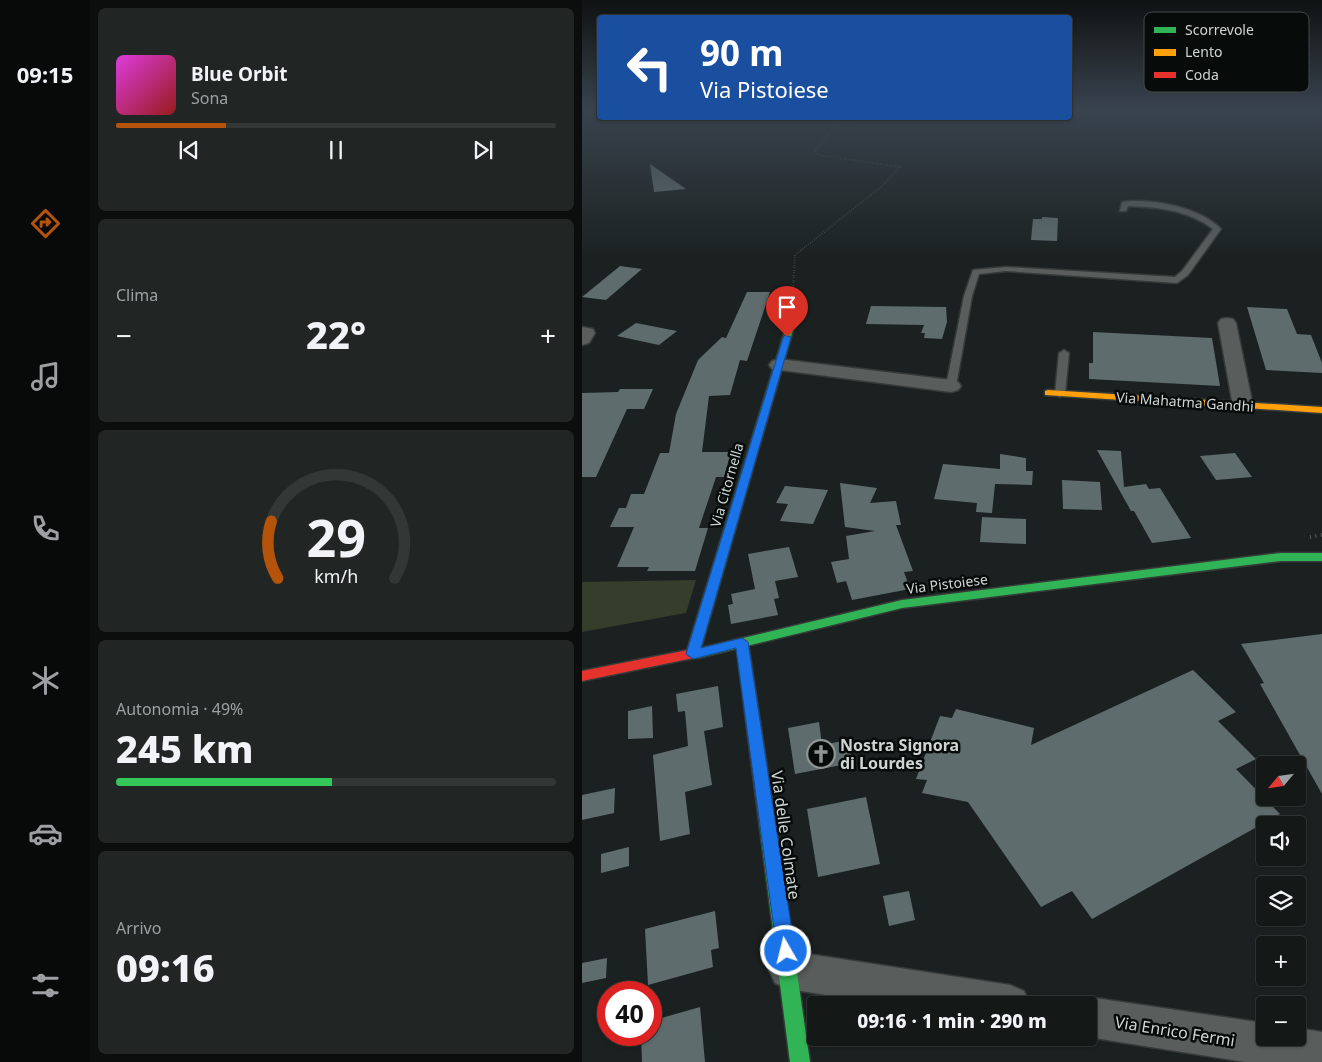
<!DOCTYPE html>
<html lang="it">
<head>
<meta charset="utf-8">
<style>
  :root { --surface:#141918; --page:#212625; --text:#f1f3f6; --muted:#9da0a2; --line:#333837; --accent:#b45309 }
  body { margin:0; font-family:"Noto Sans",sans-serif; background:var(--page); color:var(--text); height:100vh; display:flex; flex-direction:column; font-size:19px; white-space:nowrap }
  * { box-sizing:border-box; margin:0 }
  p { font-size:16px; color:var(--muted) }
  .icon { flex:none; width:28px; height:28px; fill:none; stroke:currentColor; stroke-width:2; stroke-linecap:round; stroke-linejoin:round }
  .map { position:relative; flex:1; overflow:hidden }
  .details { display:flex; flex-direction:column; gap:8px; padding:8px; background:#0b0e0d; width:492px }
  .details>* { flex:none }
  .guide { position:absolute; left:15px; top:15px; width:475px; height:105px; border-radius:5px; box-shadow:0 1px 4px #0004,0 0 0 1px var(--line); background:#1a4fa0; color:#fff; overflow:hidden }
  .needle { width:32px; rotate:241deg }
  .controls { position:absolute; left:674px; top:756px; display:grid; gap:10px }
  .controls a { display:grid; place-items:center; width:50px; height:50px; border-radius:5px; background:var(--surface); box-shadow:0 1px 4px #0004,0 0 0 1px var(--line); font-size:25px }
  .speed { position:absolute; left:15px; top:981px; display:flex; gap:10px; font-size:25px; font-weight:700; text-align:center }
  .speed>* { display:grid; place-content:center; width:65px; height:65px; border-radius:50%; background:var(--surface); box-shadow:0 1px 4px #0004,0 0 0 1px var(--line); line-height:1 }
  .speed .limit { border:8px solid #d22; background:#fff; color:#111 }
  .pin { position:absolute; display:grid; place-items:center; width:42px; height:42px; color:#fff; margin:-51px -21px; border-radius:50% 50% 50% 0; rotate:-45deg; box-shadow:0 0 5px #0007 }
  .pin .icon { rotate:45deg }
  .me { position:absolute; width:55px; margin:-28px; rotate:352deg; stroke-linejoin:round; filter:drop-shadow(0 0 4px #0008) }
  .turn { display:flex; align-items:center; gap:18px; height:105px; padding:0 20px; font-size:22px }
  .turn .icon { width:65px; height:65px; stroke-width:2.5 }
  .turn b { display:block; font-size:35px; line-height:42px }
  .big { font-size:38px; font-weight:800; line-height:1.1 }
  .details .card { flex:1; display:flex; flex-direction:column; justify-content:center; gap:8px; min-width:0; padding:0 18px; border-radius:8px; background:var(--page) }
  .details .dial { align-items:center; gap:0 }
  .dial svg { height:130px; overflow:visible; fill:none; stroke:var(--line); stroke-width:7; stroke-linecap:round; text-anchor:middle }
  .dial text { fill:var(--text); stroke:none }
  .song { display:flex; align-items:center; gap:15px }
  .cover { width:60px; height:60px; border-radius:8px; background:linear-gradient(135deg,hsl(300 70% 55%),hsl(0 70% 35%)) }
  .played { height:5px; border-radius:2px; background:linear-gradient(90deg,var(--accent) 25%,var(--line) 25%) }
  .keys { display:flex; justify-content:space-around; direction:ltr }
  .heat { display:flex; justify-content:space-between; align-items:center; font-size:28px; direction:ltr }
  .charge { height:8px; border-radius:4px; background:linear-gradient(90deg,#34c759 49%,var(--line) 0) }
  .trip { position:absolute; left:225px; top:996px; width:290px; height:50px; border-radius:5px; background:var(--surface); box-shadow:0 1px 4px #0004,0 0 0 1px var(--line); font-weight:800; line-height:50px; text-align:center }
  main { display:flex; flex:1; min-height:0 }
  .dock { display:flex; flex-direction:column; width:90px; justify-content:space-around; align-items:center; background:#080a0a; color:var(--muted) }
  .dock .icon { width:35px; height:35px }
  .dock .active { color:var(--accent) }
  .dock b { font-size:22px; color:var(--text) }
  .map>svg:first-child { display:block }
</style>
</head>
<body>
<main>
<nav class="dock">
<b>09:15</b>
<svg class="icon active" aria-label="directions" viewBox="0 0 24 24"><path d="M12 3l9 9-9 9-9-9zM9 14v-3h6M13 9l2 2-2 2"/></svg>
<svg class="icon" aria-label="music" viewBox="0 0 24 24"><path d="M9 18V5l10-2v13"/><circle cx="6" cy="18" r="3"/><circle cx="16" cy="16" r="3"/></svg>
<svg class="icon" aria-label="phone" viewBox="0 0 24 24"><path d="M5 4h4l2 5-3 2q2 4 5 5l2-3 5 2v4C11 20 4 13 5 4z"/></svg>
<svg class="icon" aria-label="climate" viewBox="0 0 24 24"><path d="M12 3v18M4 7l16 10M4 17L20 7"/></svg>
<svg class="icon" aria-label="car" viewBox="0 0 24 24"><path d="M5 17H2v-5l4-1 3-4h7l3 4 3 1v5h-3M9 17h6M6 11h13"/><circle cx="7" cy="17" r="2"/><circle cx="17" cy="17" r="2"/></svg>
<svg class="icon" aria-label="filters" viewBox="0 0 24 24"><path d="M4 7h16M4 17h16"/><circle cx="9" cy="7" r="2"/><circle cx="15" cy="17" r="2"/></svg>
</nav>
<section class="details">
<div class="card">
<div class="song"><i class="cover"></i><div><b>Blue Orbit</b><p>Sona</p></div></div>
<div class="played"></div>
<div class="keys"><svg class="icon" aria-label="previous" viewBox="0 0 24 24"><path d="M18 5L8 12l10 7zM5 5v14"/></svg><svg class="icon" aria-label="pause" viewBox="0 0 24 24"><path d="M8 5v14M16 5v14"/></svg><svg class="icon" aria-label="next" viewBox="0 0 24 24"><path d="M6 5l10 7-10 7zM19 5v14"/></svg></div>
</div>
<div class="card"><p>Clima</p>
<div class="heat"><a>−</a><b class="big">22°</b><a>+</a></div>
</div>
<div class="card dial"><svg viewBox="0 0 100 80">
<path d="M14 69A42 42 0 1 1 86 69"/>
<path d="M14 69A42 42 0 0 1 10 34" stroke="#b45309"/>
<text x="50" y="56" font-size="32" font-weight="700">29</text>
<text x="50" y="72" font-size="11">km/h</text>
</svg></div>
<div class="card"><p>Autonomia · 49%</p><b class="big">245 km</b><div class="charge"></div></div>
<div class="card"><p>Arrivo</p><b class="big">09:16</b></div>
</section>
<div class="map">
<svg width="740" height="1062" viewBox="0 0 740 1062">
  <rect width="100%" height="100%" fill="#1b2120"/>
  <!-- green -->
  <path fill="#343e2b" d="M114,580l-10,33 -104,19v-50z"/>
  <!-- building -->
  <g fill="#5f6c6d">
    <path d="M68,164l36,25 -32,3z"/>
    <path d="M460,217l16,1 -1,23 -26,-1 2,-21h9z"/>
    <path d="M38,266l22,3 -36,31 -24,-3z"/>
    <path d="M165,292h23l-23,69 -7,-1 -10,35 -21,1 -7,56h29l-7,25h-8l-17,51h9l-13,43h-48l2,-4h-32l17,-40h-24l9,-19h7l5,-14h13l16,-41h9l7,-39 22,-54 24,-23 4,1z"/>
    <path d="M289,306l75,1 1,15 -5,17 -18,-1 1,-5h-4l3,-8 -58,-1z"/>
    <path d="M665,307l40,2 10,25 14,1 11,28v10l-56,-3z"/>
    <path d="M54,323l41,8 -18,14 -42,-9z"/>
    <path d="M511,332l119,6 8,48 -131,-7v-16h4z"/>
    <path d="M38,389h33l-9,20h-17l-31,68h-14v-84l36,-1z"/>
    <path d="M515,450l24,1 3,36 22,-3 3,5 11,-1 31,50 -39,5 -18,-32h-3z"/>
    <path d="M653,453l17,24 -36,3 -16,-24z"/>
    <path d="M418,454l26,4v13h7l-1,14 -37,-1 -3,29 -16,-1 1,-9 -43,-4 9,-35 57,5z"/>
    <path d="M480,480l38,2 2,28 -39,-1z"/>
    <path d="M258,483l37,5 -7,15 26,-2 5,24h-5l17,46 -9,1 6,17 -58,11 -6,-19 -9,2 -6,-21 18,-3 -3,-23 29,-5 -30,-4z"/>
    <path d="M203,486l43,4 -15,34 -33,-3 8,-17 -12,-1z"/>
    <path d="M400,517l44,2v25l-46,-2z"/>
    <path d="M207,547l9,30 -23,4 4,17 -5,1 4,16 -47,9 -3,-19 5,-1 -2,-10 24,-5 -7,-35z"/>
    <path d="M740,634v160l-62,-110 4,-1 -23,-39z"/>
    <path d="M611,670l43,42 -18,9 38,38 -20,10 44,45 -188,105 -20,-28 -31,16 -73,-105 -46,-9 5,-13 -11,-1 24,-63 12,2 4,-9 78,19 -3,17z"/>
    <path d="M136,686l5,41 -19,4 8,54 -27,7 5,42 -30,7 -7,-86 35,-9 -3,-35 -7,1 -2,-18z"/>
    <path d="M70,706l1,32 -25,1v-28z"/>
    <path d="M237,722l3,23 26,-5 4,23 -57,11 -7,-46z"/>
    <path d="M33,788l-1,25 -32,7v-25z"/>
    <path d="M284,797l14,67 -62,13 -11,-68z"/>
    <path d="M47,847v19l-28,7v-19z"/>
    <path d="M327,891l6,29 -26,6 -6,-30z"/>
    <path d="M133,911l4,37 -8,2 2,17 -65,18 -3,-56z"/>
    <path d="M25,958l-1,20 -24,5v-20z"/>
    <path d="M118,1007l5,55h-63l-1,-27h10v-14z"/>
  </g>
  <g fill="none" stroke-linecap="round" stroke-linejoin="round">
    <defs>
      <g id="lane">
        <path d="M540,202c29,-4 78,5 99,27l-33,46 -11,8 -171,-12 -27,3 -7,22 -16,90 -5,3 -4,-1 -1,-2 18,-90 9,-26 33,-3 169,10 7,-6 31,-42c-25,-19 -55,-22 -85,-23l-2,5h-6z"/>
        <path d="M482,350l5,3 -4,41 -5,3 -5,-3 4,-41z"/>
      </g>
      <g id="street">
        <path d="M645,318l6,1 3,4 17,83 -3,4 -7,2 -7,-2 -3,-4 -15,-83 3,-4z"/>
        <path d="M0,327l11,2 2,4 -6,10 -7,2z"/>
        <path d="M197,359l172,21 7,2 3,4 -3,4 -7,2 -179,-23 -3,-4 3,-4z"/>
        <path d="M207,951l221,34 14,6 6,14h-143l-98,-16 -14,-6 -6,-13 6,-13z"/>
        <path d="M506,997l176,26v15h33v-10l25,4v30h-77l-157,-25v-32h-15z"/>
      </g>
      <g id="fast">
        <path d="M206,321l7,2 -94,325 201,-48 379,-47h41v8h-41l-379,47 -204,50 -10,-1 -2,-3z"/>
        <path d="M185,814l5,2 3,5 35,241h-20l-31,-241 3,-5z"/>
      </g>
      <path id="slow" d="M466,390l274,17v6l-277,-18v-4z"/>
      <g id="jam">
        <path d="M160,638l5,2 1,3 27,178 -3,5 -5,2 -5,-2 -3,-5 -23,-178 1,-3z"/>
        <path d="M116,648l5,2 2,3 -2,3 -121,25v-10z"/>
      </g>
    </defs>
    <!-- lane casing -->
    <use href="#lane" stroke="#363b39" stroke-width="3"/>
    <!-- street casing -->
    <use href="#street" stroke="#363b39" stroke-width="3"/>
    <!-- fast casing -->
    <use href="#fast" stroke="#363b39" stroke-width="3"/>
    <!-- slow casing -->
    <use href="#slow" stroke="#363b39" stroke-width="3"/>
    <!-- jam casing -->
    <use href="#jam" stroke="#363b39" stroke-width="3"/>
    <!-- path-far1 -->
    <g stroke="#565b5a" stroke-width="2" stroke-dasharray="0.5 2" stroke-linecap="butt">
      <path d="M488,112l169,1 -7,-3"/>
      <path d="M319,120l57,-2"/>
      <path d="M210,308l3,-53 86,-68 19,-20 -82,-12 -3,-4 23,-29 75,-4"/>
    </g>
    <!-- path -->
    <path stroke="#565b5a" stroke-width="4" stroke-dasharray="1 4.5" stroke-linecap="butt" d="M728,537l12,-2"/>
    <!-- lane -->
    <use href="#lane" fill="#595d5c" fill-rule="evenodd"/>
    <!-- street -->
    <use href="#street" fill="#595d5c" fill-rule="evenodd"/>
    <!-- fast -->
    <use href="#fast" fill="#30b455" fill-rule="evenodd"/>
    <!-- slow -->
    <use href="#slow" fill="#ff9f0a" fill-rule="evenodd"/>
    <!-- jam -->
    <use href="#jam" fill="#e5322d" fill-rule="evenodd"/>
  </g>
  <!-- sky -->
  <linearGradient id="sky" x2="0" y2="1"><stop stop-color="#0f1212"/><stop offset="0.42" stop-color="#39434e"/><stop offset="1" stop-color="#39434e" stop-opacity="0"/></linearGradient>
  <rect width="740" height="259" fill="url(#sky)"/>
  <!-- route -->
  <path fill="#1a73e8" stroke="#114b97" d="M202,335l7,2 -90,311 41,-10 6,4 47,309 -3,6 -6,3 -6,-3 -3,-6 -41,-303 -43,11 -7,-5z"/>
  <!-- icons -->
  <defs>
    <symbol id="church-ring" viewBox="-11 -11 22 22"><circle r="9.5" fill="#070c0b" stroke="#8f9694" stroke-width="1.5"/><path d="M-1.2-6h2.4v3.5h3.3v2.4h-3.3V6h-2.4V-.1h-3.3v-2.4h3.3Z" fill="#8f9694"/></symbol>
  </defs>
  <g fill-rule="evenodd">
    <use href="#church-ring" x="223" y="738" width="32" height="32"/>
  </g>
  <g text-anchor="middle" stroke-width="5" stroke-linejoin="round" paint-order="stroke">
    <!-- street labels -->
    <g font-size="14" fill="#ced5d3" stroke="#070c0b">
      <text transform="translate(603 402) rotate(4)" y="5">Via Mahatma Gandhi</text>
      <text transform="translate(145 485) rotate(-74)" y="5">Via Citornella</text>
      <text transform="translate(365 584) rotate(-7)" y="5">Via Pistoiese</text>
    </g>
    <!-- near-poi labels -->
    <g font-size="16" font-weight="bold" fill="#ced5d3" stroke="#070c0b" text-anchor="start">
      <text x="258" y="751">Nostra Signora<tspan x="258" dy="18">di Lourdes</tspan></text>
    </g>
    <!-- near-street labels -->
    <g font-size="16" fill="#ced5d3" stroke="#070c0b">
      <text transform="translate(204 835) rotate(82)" y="6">Via delle Colmate</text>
      <text transform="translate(593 1031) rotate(9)" y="6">Via Enrico Fermi</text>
    </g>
  </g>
  <!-- legend -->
  <rect x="562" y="12" width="165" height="80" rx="8" fill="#070c0b" stroke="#434847" stroke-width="1"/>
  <rect x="572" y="27" width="22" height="6" fill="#30b455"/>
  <rect x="572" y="49" width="22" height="7" fill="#ff9f0a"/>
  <rect x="572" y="72" width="22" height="6" fill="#e5322d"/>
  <g font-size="14" fill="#ced5d3">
    <text x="603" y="35">Scorrevole</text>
    <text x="603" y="57">Lento</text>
    <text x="603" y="80">Coda</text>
  </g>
</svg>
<div class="controls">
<a><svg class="needle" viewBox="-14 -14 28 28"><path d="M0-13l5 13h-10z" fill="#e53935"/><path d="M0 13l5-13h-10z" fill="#9da0a2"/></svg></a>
<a><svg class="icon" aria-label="sound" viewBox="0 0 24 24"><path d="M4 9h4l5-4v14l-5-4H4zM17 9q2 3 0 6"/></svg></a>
<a><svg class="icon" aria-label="layers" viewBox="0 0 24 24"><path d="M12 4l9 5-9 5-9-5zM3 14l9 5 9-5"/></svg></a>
<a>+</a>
<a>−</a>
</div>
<div class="speed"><div class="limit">40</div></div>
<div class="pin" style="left:205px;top:337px;background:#d93025"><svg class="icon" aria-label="arrive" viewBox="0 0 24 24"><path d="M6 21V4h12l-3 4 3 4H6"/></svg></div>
<svg class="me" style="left:204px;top:951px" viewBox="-20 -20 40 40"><circle r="17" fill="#1a73e8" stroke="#fff" stroke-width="3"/><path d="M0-11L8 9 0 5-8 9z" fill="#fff"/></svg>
<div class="trip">09:16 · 1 min · 290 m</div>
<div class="guide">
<div class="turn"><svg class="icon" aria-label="left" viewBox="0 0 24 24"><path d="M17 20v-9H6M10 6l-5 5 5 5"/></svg><div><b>90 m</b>Via Pistoiese</div></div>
</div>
</div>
</main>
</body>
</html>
